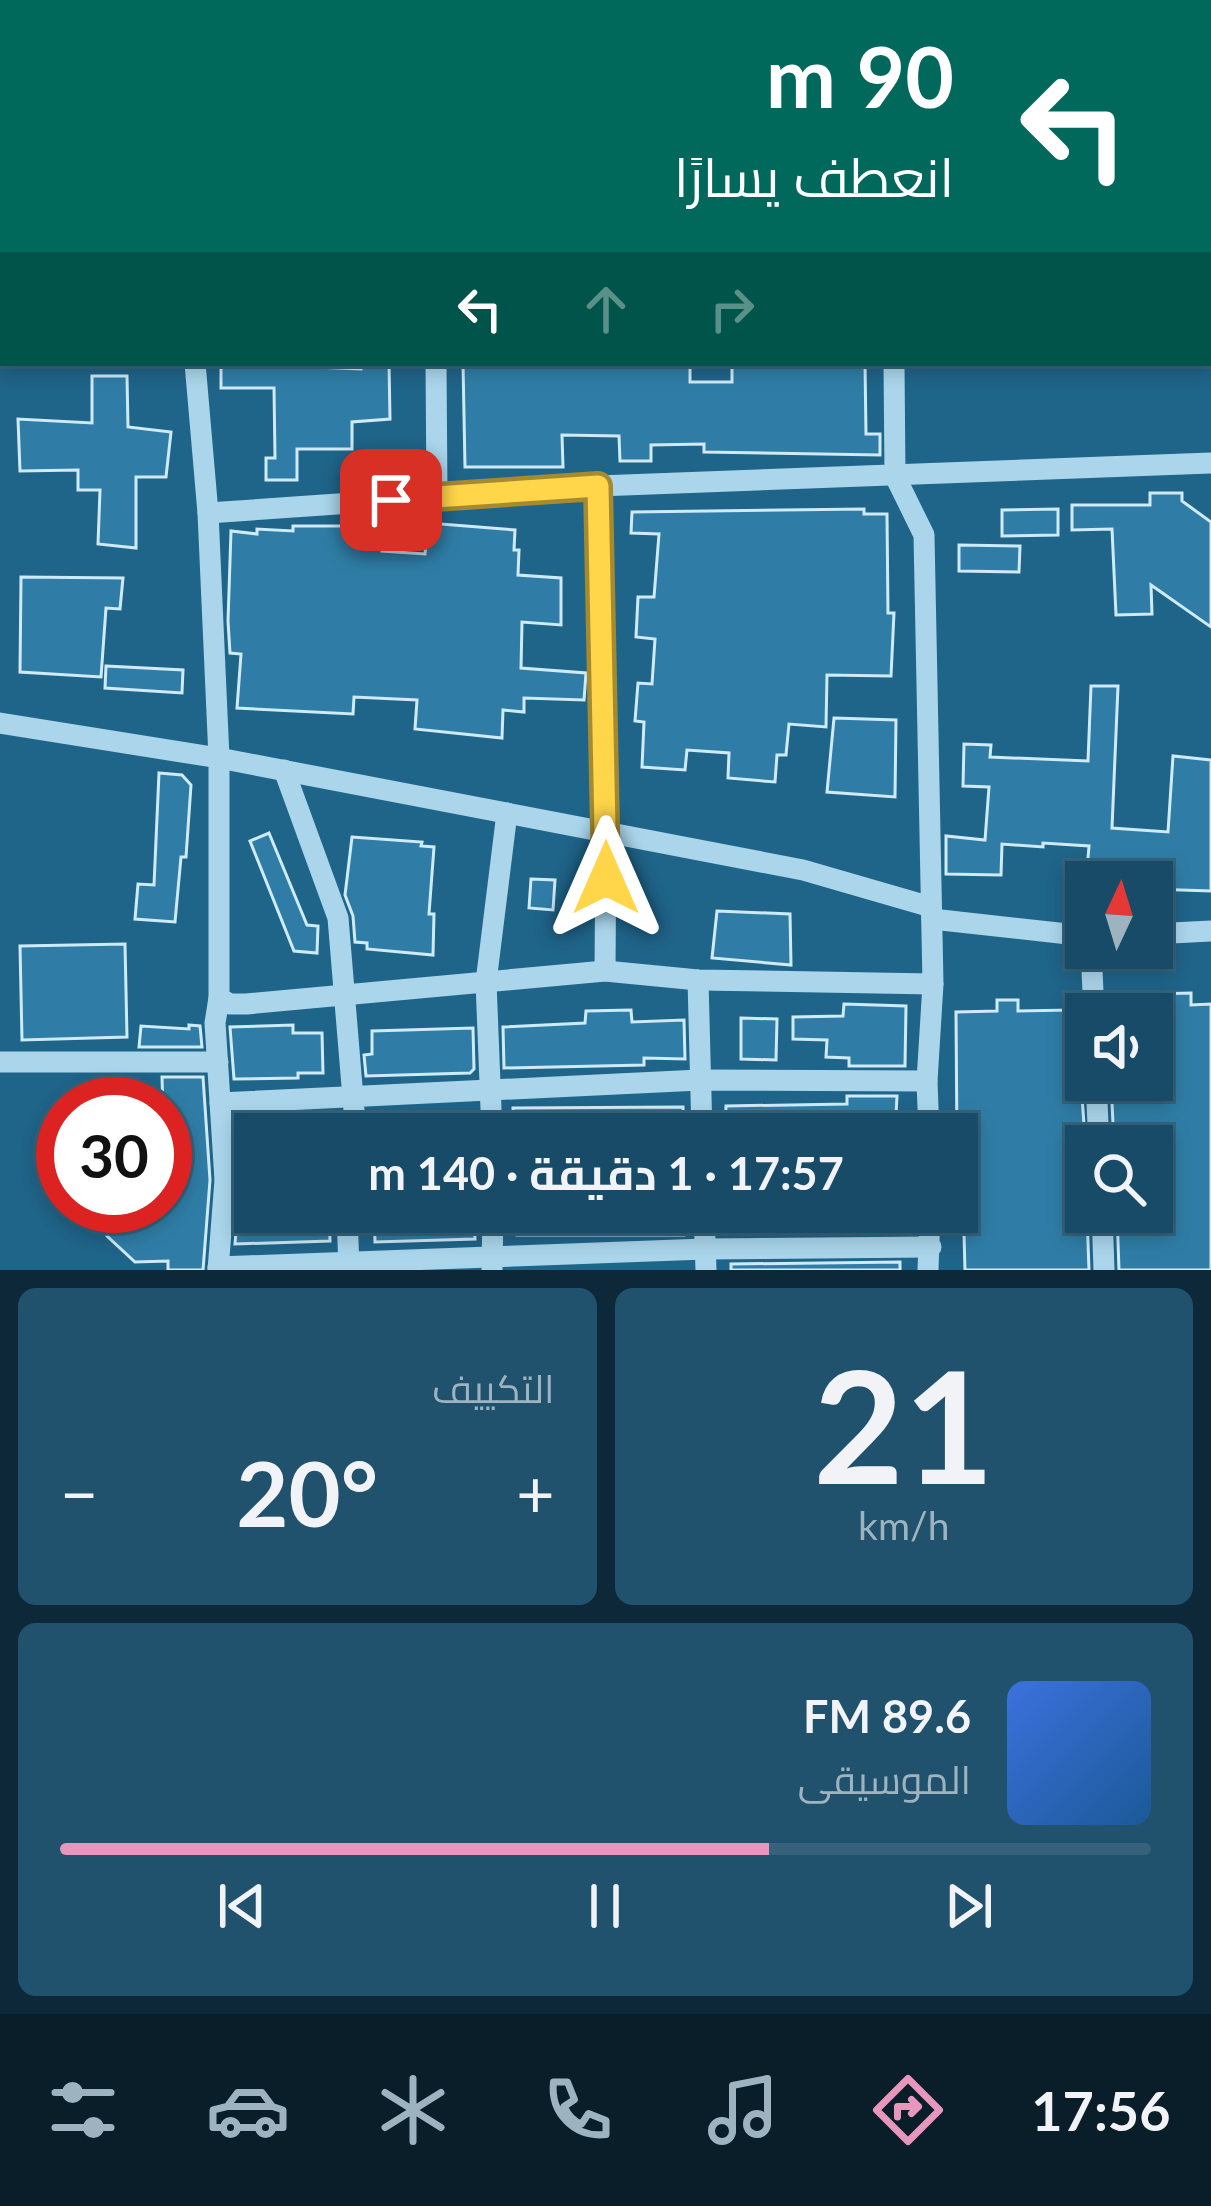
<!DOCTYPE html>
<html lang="ar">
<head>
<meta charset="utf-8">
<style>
  :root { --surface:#174b67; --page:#20526d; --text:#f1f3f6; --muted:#9eb3c0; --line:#36637b; --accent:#e797bd }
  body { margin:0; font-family:Lato,Cairo,sans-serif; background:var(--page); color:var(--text); direction:rtl; height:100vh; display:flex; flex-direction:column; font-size:45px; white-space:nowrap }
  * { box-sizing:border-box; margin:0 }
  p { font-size:39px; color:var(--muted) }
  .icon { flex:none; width:66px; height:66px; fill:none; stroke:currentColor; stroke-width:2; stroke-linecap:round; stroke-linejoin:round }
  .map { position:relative; height:1270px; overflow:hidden; direction:ltr }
  .sheet { display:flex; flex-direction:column; gap:18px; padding:18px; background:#0d2939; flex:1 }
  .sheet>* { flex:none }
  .guide { position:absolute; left:0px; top:0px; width:1212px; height:366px; box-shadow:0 6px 18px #0003,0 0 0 3px var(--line); direction:rtl; background:#00695c; color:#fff; overflow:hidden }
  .needle { width:78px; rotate:4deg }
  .tools { position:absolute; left:1065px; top:861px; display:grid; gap:24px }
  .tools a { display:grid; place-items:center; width:108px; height:108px; border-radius:0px; background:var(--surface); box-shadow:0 6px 18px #0003,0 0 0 3px var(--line); font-size:60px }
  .speed { position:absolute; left:36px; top:1077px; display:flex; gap:24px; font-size:60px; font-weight:700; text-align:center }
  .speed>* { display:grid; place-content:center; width:156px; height:156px; border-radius:50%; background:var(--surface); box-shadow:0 6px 18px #0003,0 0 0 3px var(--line); line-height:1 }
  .speed .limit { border:18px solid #d22; background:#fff; color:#111 }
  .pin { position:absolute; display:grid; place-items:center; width:102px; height:102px; color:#fff; margin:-51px; border-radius:24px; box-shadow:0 6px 18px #0006 }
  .me { position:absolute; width:132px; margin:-66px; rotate:0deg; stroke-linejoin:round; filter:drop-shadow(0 0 9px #0008) }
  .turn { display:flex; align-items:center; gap:42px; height:252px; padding:0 60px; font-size:54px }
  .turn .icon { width:156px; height:156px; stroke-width:2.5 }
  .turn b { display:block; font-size:84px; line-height:102px }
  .lanes { display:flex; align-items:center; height:114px; padding:0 60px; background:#0003; justify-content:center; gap:60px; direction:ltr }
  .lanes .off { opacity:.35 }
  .big { font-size:90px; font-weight:700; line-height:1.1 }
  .sheet .card { flex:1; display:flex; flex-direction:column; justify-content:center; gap:18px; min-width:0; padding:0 42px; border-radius:18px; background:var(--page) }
  .sheet .dial { align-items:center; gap:0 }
  .dial b { font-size:156px; line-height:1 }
  .song { display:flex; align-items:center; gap:36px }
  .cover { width:144px; height:144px; border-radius:18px; background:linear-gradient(135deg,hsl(220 70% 55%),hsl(210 70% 35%)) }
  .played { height:12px; border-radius:6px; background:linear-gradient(90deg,var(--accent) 65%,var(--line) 65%) }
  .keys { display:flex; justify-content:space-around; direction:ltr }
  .heat { display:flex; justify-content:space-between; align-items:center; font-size:66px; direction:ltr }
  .sheet .tiles { flex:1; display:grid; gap:18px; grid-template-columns:1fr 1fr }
  .card:last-child { grid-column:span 2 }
  .trip { position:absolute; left:234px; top:1113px; width:744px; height:120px; border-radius:0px; background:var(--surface); box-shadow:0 6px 18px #0003,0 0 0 3px var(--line); font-weight:700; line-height:120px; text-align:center; direction:rtl }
  .tab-bar { display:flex; height:192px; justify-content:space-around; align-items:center; background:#091e29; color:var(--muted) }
  .tab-bar .icon { width:84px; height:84px }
  .tab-bar .active { color:var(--accent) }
  .tab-bar b { font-size:54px; color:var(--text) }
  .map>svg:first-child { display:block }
</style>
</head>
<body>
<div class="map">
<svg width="1211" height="1270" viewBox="0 0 1211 1270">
  <rect width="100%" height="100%" fill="#1f6489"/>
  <!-- building -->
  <g fill="#2f7da6" stroke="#cfeaf8" stroke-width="3">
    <path d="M221,363l140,6v-6h28l1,56 -38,3v27h-55v31h-31v-22h9l-1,-70h-53z"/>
    <path d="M463,363h227v19h42v-19h133l1,71h14v21l-176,-3v-8l-53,1v16h-31l-1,-25 -57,-1 1,32h-98z"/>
    <path d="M92,376h35l1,51 43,5 -5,45h-30v71l-38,-4 2,-54h-22v-20l-58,1 -2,-52 74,4z"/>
    <path d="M1150,493h32v8l29,21v105l-60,-42 1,29 -36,1 -4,-86 -40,1v-25h78z"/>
    <path d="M864,509v5h23l1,99h6l-3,63 -64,-1 -1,52 -37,-3 -3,31h-9l-2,27 -47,-4 1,-25 -42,-3 -2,20 -43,-3 2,-45 -9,-1 3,-38 14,1 3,-45 -19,-2 2,-40h16l5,-63 -28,-1 1,-21z"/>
    <path d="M1058,509v26l-56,1v-26z"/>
    <path d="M428,523l87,7 -1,20h5l-1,25 43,3v47l-39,-3 -1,46 65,5 -2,27 -60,-2v14l-21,-2 -1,28 -87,-9 2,-29 -63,-3 -1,17 -116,-6 4,-54 -11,-1 -2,-32 3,-90 26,3v-5l36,2v-5h91l-2,25 43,3z"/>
    <path d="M959,545l61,1 -1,26 -60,-1z"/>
    <path d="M21,577l102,1 -3,31 -14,-1 -5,69 -81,-5z"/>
    <path d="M106,666l77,4 -1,23 -77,-5z"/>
    <path d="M1091,686h27l-6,142 56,4 5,-76 38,4v131l-59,-2v-7h-66l3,-36 -46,-3v4l-41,-3 -1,31 -55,-1v-38l39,4 4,-53 -26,-1 1,-42 27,1 -1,12 98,4z"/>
    <path d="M834,718l62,2 -1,77 -68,-5z"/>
    <path d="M159,773l23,2 9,10 -5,72h-5l-6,65 -40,-3 3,-35 16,1z"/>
    <path d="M269,833l38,92 11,1 -1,27 -23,-2 -44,-110z"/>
    <path d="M352,837l70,5 -1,4 13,1 -5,67h5l-1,41 -66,-6v-6l-12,-1 -2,-26 -8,-21z"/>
    <path d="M531,879l24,1 -2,30 -24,-2z"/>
    <path d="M717,911l73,3 1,51 -79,-7z"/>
    <path d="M125,944l2,93 -105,3 -2,-94z"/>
    <path d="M1191,993v12l20,-1v266h-92l-2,-57h35v-67h-38l-3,-65 41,-1v-86z"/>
    <path d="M997,1000h21v11l52,-1 1,72h10l5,71 -4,61h5l2,56h-124l-1,-36h-4l2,-90h-5l-1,-132 41,-1z"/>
    <path d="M844,1004l62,2 -1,60h-56v-8l-23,-1 1,-17 -34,-1v-22l50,-1z"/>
    <path d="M631,1010l1,12 52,-2 1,39 -41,-1v7l-140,3 -1,-41 82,-4 1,-12z"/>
    <path d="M741,1018l36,1 -1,41 -35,-1z"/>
    <path d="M189,1025l11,1 2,21h-63l2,-21 48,3z"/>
    <path d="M293,1025v8h29l1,40h-25v5l-64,1 -4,-52z"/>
    <path d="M473,1028l1,41 -4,4 -104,3 -2,-21 8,-1v-23z"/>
    <path d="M162,1077h41l7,103 -7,90h-35v-9l-33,1 -28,-26 -1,-30h60z"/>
    <path d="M847,1096h50l-2,38h-170l1,-28 121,-2z"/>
    <path d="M683,1107l1,27h-170l-1,-26z"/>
    <path d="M255,1121v43l-16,1 -3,-43z"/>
    <path d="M255,1194v18h74l1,29 -95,3 4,-49z"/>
    <path d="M374,1212h100l1,27 -100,3z"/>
    <path d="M517,1212h168l-1,23h-167z"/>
    <path d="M734,1212h168l-1,20 -168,2z"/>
    <path d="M900,1262v8h-169v-6z"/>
  </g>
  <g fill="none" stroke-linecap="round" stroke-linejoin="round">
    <!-- minor -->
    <g stroke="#aad5eb" stroke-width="21">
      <path d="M421,0v3"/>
      <path d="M888,0v3"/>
      <path d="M1209,28h2"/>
      <path d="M0,82h3"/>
      <path d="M1209,246l2,-1"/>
      <path d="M0,314h3"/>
      <path d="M195,363l13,150 11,245v240l11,6h16l359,-33 93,9 235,4"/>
      <path d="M436,363l1,133"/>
      <path d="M894,363l1,113 29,59 9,449 -6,97 2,53"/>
      <path d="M598,486l8,346 -1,139"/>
      <path d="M208,513l390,-27 613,-23"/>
      <path d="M0,723l219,35 584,112 128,37"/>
      <path d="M284,770l54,148 18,216"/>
      <path d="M932,919l154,17"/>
      <path d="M1152,934l59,-3"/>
      <path d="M1091,948l3,66"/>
      <path d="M698,980l4,154"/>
      <path d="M0,1062h218"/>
      <path d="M1096,1080l3,66"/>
      <path d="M220,1103l480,-23 227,1"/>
      <path d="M492,1134l-6,-152 21,-169"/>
      <path d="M225,1180l30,-1"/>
      <path d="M347,1212l2,58"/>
      <path d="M704,1212l2,58"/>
      <path d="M1102,1212l2,58"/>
      <path d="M218,1267l487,-18 226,-2"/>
      <path d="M218,1270l7,-90 -10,-157 4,-25"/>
      <path d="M492,1270l1,-58"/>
      <path d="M928,1270l2,-58"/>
    </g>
  </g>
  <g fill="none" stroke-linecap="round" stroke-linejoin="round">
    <defs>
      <path id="route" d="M391,500l207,-14 8,392"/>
    </defs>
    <!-- route casing -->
    <use href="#route" stroke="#a68a30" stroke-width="30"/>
    <!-- route -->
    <use href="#route" stroke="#ffd54a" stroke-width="21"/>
  </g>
</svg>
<div class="tools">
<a><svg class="needle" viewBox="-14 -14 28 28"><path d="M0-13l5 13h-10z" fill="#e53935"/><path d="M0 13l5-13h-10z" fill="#9eb3c0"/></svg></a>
<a><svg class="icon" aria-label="sound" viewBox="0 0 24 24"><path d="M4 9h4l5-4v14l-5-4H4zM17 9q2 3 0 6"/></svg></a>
<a><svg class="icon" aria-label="search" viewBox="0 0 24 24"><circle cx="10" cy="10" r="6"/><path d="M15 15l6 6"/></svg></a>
</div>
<div class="speed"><div class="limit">30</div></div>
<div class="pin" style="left:391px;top:500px;background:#d93025"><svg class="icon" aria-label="arrive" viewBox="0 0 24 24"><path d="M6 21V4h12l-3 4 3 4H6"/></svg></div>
<svg class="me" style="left:606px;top:878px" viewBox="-20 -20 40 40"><path d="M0-17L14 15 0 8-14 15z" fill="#ffd54a" stroke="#fff" stroke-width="4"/></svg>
<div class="trip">17:57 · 1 دقيقة · 140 m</div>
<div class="guide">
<div class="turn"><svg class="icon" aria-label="left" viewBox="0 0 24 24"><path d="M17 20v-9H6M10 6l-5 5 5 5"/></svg><div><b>90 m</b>انعطف يسارًا</div></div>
<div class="lanes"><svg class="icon" aria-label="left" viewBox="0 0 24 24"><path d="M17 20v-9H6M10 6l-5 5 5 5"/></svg><svg class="icon off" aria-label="ahead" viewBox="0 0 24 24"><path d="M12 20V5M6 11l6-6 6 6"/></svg><svg class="icon off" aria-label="right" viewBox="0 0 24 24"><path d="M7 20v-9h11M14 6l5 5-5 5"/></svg></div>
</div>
</div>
<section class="sheet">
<div class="tiles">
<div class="card dial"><b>21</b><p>km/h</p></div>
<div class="card"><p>التكييف</p>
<div class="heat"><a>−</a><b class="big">20°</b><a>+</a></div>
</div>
<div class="card">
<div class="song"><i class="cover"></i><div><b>89.6 FM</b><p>الموسيقى</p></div></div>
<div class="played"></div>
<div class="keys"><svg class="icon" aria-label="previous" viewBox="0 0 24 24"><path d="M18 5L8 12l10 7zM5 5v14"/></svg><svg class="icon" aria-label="pause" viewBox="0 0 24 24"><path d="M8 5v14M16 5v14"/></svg><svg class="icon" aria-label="next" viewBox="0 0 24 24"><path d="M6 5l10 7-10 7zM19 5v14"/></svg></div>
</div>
</div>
</section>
<nav class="tab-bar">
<b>17:56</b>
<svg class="icon active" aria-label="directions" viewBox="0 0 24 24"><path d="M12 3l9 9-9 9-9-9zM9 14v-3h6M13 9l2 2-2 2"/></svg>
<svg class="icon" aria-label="music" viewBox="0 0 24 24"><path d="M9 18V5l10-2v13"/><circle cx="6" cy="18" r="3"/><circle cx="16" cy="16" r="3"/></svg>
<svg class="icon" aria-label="phone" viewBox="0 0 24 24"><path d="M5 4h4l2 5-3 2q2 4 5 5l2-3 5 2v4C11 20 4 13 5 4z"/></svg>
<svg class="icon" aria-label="climate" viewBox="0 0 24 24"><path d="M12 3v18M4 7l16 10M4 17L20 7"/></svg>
<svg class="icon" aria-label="car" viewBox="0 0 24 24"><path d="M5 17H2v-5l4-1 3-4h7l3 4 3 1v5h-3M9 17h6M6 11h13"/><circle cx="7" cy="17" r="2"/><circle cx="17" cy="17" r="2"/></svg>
<svg class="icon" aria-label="filters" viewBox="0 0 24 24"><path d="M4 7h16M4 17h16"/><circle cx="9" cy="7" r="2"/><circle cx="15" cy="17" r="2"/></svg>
</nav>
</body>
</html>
